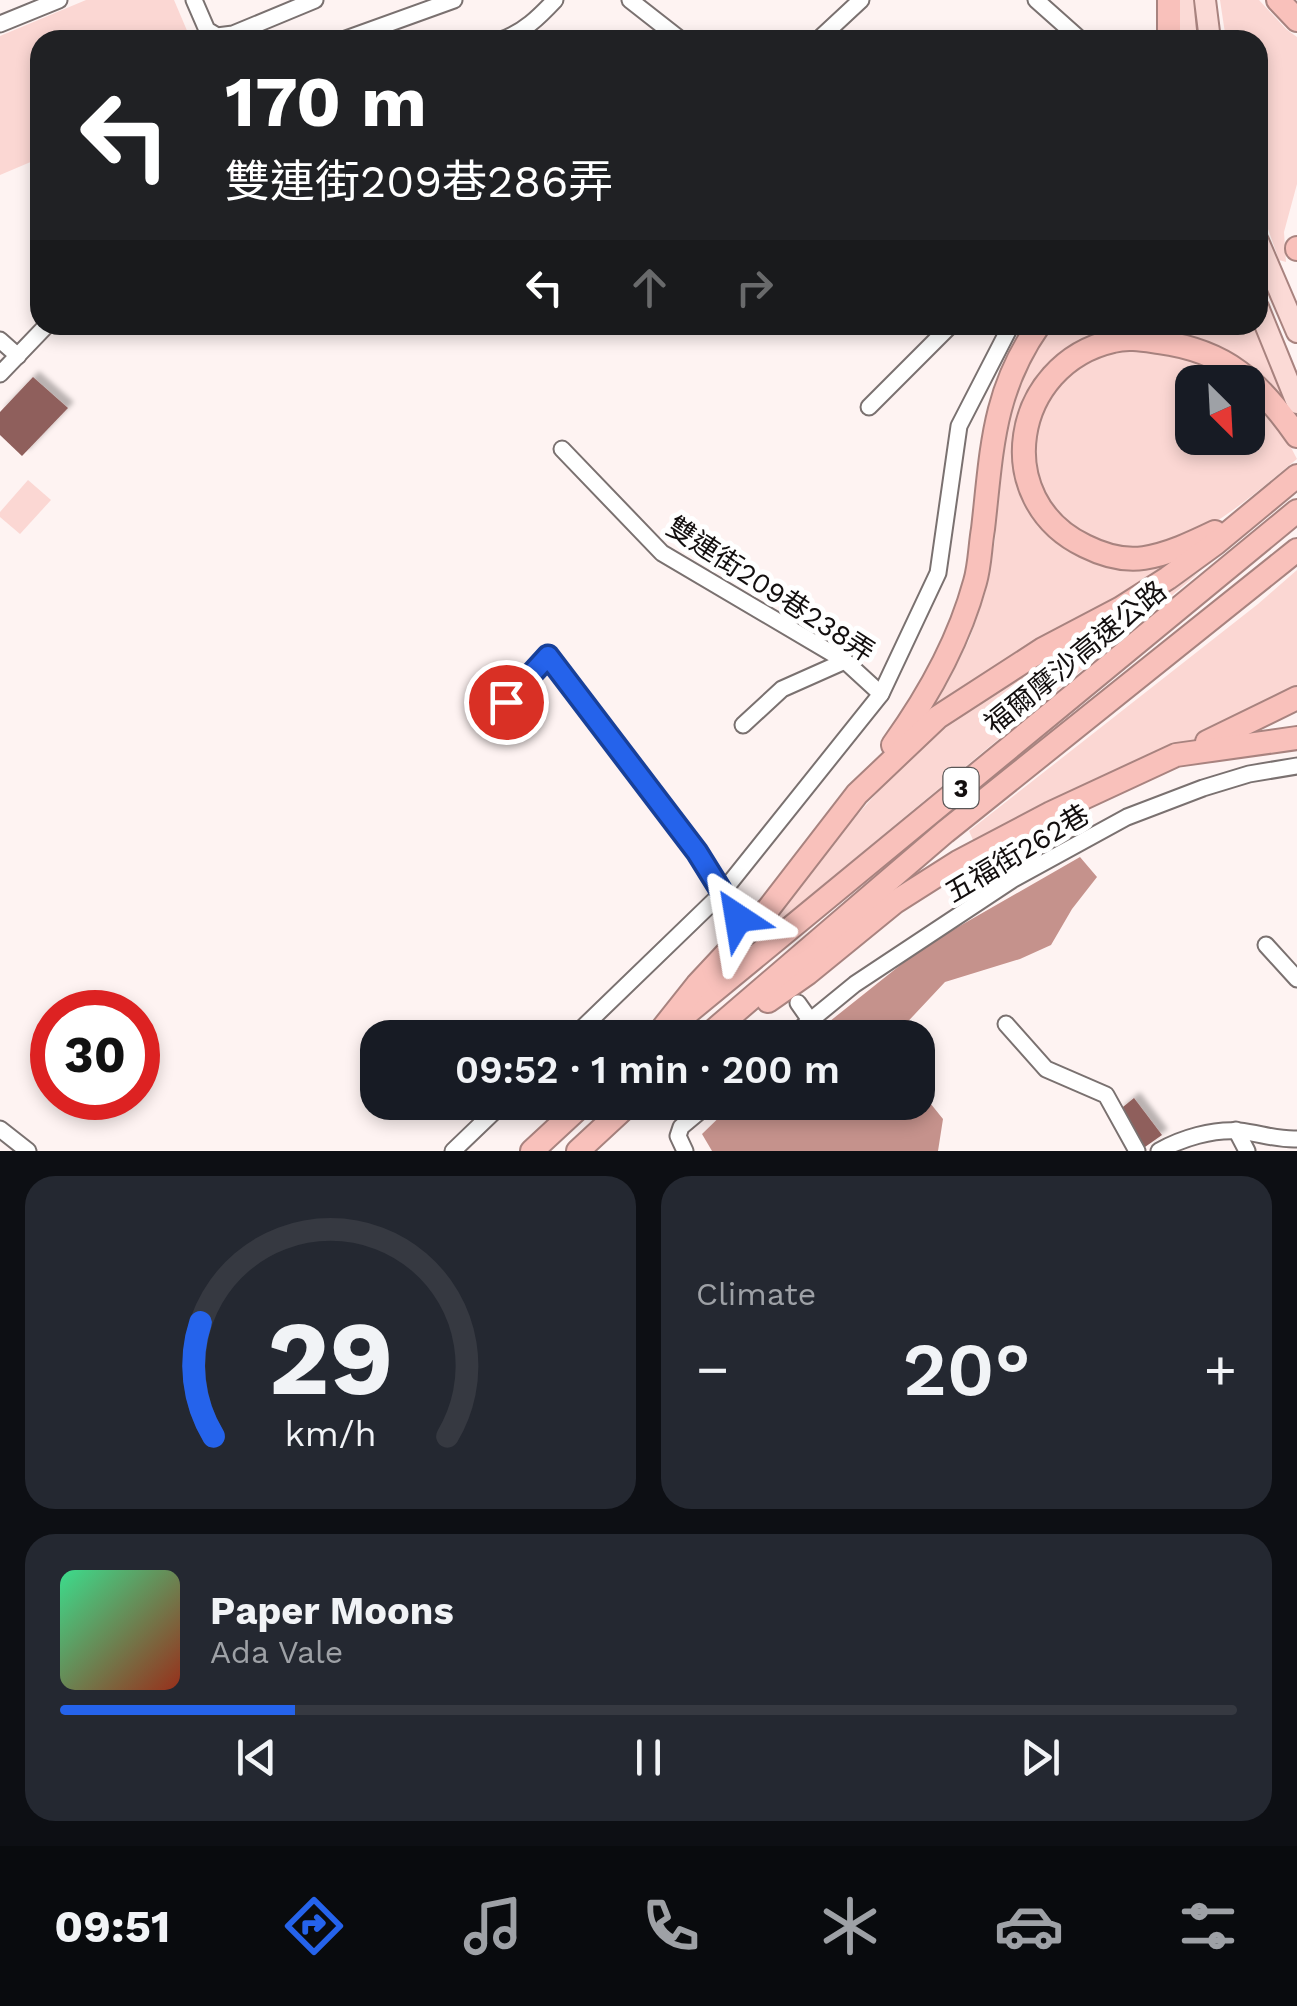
<!DOCTYPE html>
<html lang="en">
<head>
<meta charset="utf-8">
<style>
  :root { --surface:#171b24; --page:#242831; --text:#f1f3f6; --muted:#9ea1a6; --line:#363941; --accent:#2563eb }
  body { margin:0; font-family:"Work Sans","Noto Sans TC",sans-serif; background:var(--page); color:var(--text); height:100vh; display:flex; flex-direction:column; font-size:38px; white-space:nowrap }
  * { box-sizing:border-box; margin:0 }
  p { font-size:32px; color:var(--muted) }
  .icon { flex:none; width:55px; height:55px; fill:none; stroke:currentColor; stroke-width:2; stroke-linecap:round; stroke-linejoin:round }
  .map { position:relative; height:1151px; overflow:hidden }
  .drawer { display:flex; flex-direction:column; gap:25px; padding:25px; background:#0d0f14; flex:1 }
  .drawer>* { flex:none }
  .guide { position:absolute; left:30px; top:30px; width:1238px; height:305px; border-radius:30px; box-shadow:0 5px 15px #0003; background:#202124; color:#fff; overflow:hidden }
  .needle { width:65px; rotate:156deg }
  .buttons { position:absolute; left:1175px; top:365px; display:grid; gap:20px }
  .buttons a { display:grid; place-items:center; width:90px; height:90px; border-radius:20px; background:var(--surface); box-shadow:0 5px 15px #0003; font-size:50px }
  .speed { position:absolute; left:30px; top:990px; display:flex; gap:20px; font-size:50px; font-weight:700; text-align:center }
  .speed>* { display:grid; place-content:center; width:130px; height:130px; border-radius:50%; background:var(--surface); box-shadow:0 5px 15px #0003; line-height:1 }
  .speed .limit { border:15px solid #d22; background:#fff; color:#111 }
  .pin { position:absolute; display:grid; place-items:center; width:85px; height:85px; color:#fff; margin:-42px; border:5px solid #fff; border-radius:50%; box-shadow:0 2px 10px #0007 }
  .me { position:absolute; width:110px; margin:-55px; rotate:327deg; stroke-linejoin:round; filter:drop-shadow(0 0 8px #0008) }
  .turn { display:flex; align-items:center; gap:35px; height:210px; padding:0 30px; font-size:45px }
  .turn .icon { width:130px; height:130px; stroke-width:2.5 }
  .turn b { display:block; font-size:70px; line-height:85px }
  .lanes { display:flex; align-items:center; height:95px; padding:0 30px; background:#0003; justify-content:center; gap:50px; direction:ltr }
  .lanes .off { opacity:.35 }
  .big { font-size:75px; font-weight:600; line-height:1.1 }
  .drawer .card { flex:1; display:flex; flex-direction:column; justify-content:center; gap:15px; min-width:0; padding:0 35px; border-radius:30px; background:var(--page) }
  .drawer .dial { align-items:center; gap:0 }
  .dial svg { height:260px; overflow:visible; fill:none; stroke:var(--line); stroke-width:7; stroke-linecap:round; text-anchor:middle }
  .dial text { fill:var(--text); stroke:none }
  .song { display:flex; align-items:center; gap:30px }
  .cover { width:120px; height:120px; border-radius:15px; background:linear-gradient(135deg,hsl(150 70% 55%),hsl(10 70% 35%)) }
  .played { height:10px; border-radius:5px; background:linear-gradient(90deg,var(--accent) 20%,var(--line) 20%) }
  .keys { display:flex; justify-content:space-around; direction:ltr }
  .heat { display:flex; justify-content:space-between; align-items:center; font-size:55px; direction:ltr }
  .drawer .tiles { flex:1; display:grid; gap:25px; grid-template-columns:1fr 1fr }
  .card:last-child { grid-column:span 2 }
  .trip { position:absolute; left:360px; top:1020px; width:575px; height:100px; border-radius:30px; background:var(--surface); box-shadow:0 5px 15px #0003; font-weight:600; line-height:100px; text-align:center }
  .tabs { display:flex; height:160px; justify-content:space-around; align-items:center; background:#090b0e; color:var(--muted) }
  .tabs .icon { width:70px; height:70px }
  .tabs .active { color:var(--accent) }
  .tabs b { font-size:45px; color:var(--text) }
  .map>svg:first-child { display:block }
</style>
</head>
<body>
<div class="map">
<svg width="1297" height="1151" viewBox="0 0 1297 1151">
  <defs>
    <filter id="shadow"><feDropShadow dx="6" dy="-6" stdDeviation="2.5" flood-color="#0004"/></filter>
  </defs>
  <rect width="100%" height="100%" fill="#fef3f2"/>
  <!-- green -->
  <g fill="#fbd7d3">
    <path d="M86,0h88l17,40h-151v118l-40,17v-139z"/>
    <path d="M1220,0h39l27,29 11,8v147l-13,48 2,30 -7,-2 -21,-59v-161h-32z"/>
    <path d="M1052,325h201l34,82 -51,-50 -33,-17 -27,-8 -38,-4 -30,4 -63,37 -18,24 -10,29 21,98 23,23 24,14 44,11 37,-3 -38,25 -114,63 -44,30 -52,41 29,-40 22,-44 16,-46 10,-54 4,-92 18,-71z"/>
    <path d="M1135,348l50,8 21,9 28,17h-42v56h56v-44c21,18 37,40 49,65 -35,28 -77,67 -120,82 -19,7 -49,13 -68,6 -7,-2 -14,-8 -20,-11 -8,-6 -18,-10 -26,-16 -28,-22 -33,-67 -24,-99 7,-27 25,-51 52,-62 14,-6 29,-8 44,-11z"/>
    <path d="M28,480l23,20 -31,34 -20,-17v-5z"/>
    <path d="M1297,570v117l-50,28 -108,52 -165,75 -5,-11 289,-227z"/>
    <path d="M1200,572l-440,365c57,-75 125,-163 198,-221 47,-36 98,-62 149,-91 31,-17 62,-35 93,-53z"/>
  </g>
  <!-- water -->
  <g fill="#c5928c">
    <path d="M1080,857l17,20 -25,32 -21,36 -31,14 -75,23 -46,49 -19,6h-70l98,-78 29,-20z"/>
    <path d="M918,1088l25,31 -5,32h-226l-10,-17 32,-31 184,-1z"/>
  </g>
  <!-- building -->
  <g fill="#8f5f5b" filter="url(#shadow)">
    <path d="M33,377l35,31 -46,48 -22,-21v-23z"/>
    <path d="M1134,1098l28,37 -17,12 -27,-36z"/>
  </g>
  <g fill="none" stroke-linecap="round" stroke-linejoin="round">
    <defs>
      <g id="minor">
        <path d="M194,0l13,30 10,6 16,-2 82,-34"/>
        <path d="M630,0l51,40"/>
        <path d="M1036,0l45,40"/>
        <path d="M0,24l59,-24"/>
        <path d="M343,40l111,-40"/>
        <path d="M501,40c23,-8 38,-23 54,-40"/>
        <path d="M818,40l43,-40"/>
        <path d="M0,340l18,16"/>
        <path d="M0,374l47,-49"/>
        <path d="M869,407l82,-82"/>
        <path d="M562,449l100,104 183,108 36,33 -160,200 17,24"/>
        <path d="M881,694l57,-121 21,-147 52,-101"/>
        <path d="M485,725l63,-69 149,196 24,42 -149,144"/>
        <path d="M743,725l39,-36 63,-28"/>
        <path d="M1266,945l31,34"/>
        <path d="M798,1003l12,17"/>
        <path d="M1006,1024l40,45 60,26 31,56"/>
        <path d="M789,1038l66,-54 157,-104 115,-63 76,-29 46,-14 48,-8"/>
        <path d="M0,1129l28,22"/>
        <path d="M1236,1130l11,21"/>
        <path d="M453,1151l51,-49"/>
        <path d="M685,1151l-7,-15 3,-9 30,-25"/>
        <path d="M1159,1151c23,-13 54,-22 80,-20 20,2 38,9 58,8"/>
      </g>
      <g id="major">
        <path d="M1183,0l4,40"/>
        <path d="M1205,0l5,40"/>
        <path d="M1258,241l39,91"/>
        <path d="M1258,307l39,96"/>
      </g>
      <g id="highway">
        <path d="M1169,0v40"/>
        <path d="M1278,0l19,20"/>
        <path d="M1297,248v1"/>
        <path d="M1215,532c-23,11 -46,22 -71,26 -20,3 -41,-3 -59,-12 -96,-46 -73,-182 28,-205 15,-4 31,-1 46,1 68,9 100,40 138,94"/>
        <path d="M1207,742l90,-44"/>
        <path d="M893,745c36,-50 66,-104 82,-163 5,-17 5,-36 8,-53 9,-78 9,-137 56,-204"/>
        <path d="M768,1001l40,-28 87,-71 63,-40 93,-49 125,-58 121,-17"/>
        <path d="M686,1014l611,-503"/>
        <path d="M655,1038l42,-53 72,-77 88,-114 81,-77 105,-68 78,-41 47,-30 48,-35 81,-67"/>
        <path d="M705,1038l240,-206 352,-282"/>
        <path d="M532,1151l53,-49"/>
        <path d="M578,1151l53,-49"/>
      </g>
    </defs>
    <!-- minor casing -->
    <use href="#minor" stroke="#7a7170" stroke-width="19"/>
    <!-- major casing -->
    <use href="#major" stroke="#a8837f" stroke-width="24"/>
    <!-- highway casing -->
    <use href="#highway" stroke="#a8837f" stroke-width="26"/>
    <!-- minor -->
    <use href="#minor" stroke="#fff" stroke-width="15"/>
    <!-- major -->
    <use href="#major" stroke="#fbdad6" stroke-width="20"/>
    <!-- highway -->
    <use href="#highway" stroke="#f9c1bb" stroke-width="22"/>
  </g>
  <g fill="none" stroke-linecap="round" stroke-linejoin="round">
    <defs>
      <path id="route" d="M506,702l42,-46 149,196 41,66"/>
    </defs>
    <!-- route casing -->
    <use href="#route" stroke="#184099" stroke-width="25"/>
    <!-- route -->
    <use href="#route" stroke="#2563eb" stroke-width="18"/>
  </g>
  <g text-anchor="middle" stroke-width="10" stroke-linejoin="round" paint-order="stroke">
    <!-- shield labels -->
    <rect fill="#fff" stroke="#5a5757" stroke-width="2.5" x="943.5" y="768" width="35" height="40" rx="8"/>
    <g font-size="25" font-weight="bold" fill="#130f0f">
      <text x="961" y="797">3</text>
    </g>
    <!-- street labels -->
    <g font-size="28" fill="#130f0f" stroke="#fff">
      <text transform="translate(771 589) rotate(33)" y="10">雙連街209巷238弄</text>
      <text transform="translate(1075 657) rotate(-39)" y="10">福爾摩沙高速公路</text>
      <text transform="translate(1017 853) rotate(-31)" y="10">五福街262巷</text>
    </g>
  </g>
</svg>
<div class="buttons">
<a><svg class="needle" viewBox="-14 -14 28 28"><path d="M0-13l5 13h-10z" fill="#e53935"/><path d="M0 13l5-13h-10z" fill="#9ea1a6"/></svg></a>
</div>
<div class="speed"><div class="limit">30</div></div>
<div class="pin" style="left:506px;top:702px;background:#d93025"><svg class="icon" aria-label="arrive" viewBox="0 0 24 24"><path d="M6 21V4h12l-3 4 3 4H6"/></svg></div>
<svg class="me" style="left:738px;top:918px" viewBox="-20 -20 40 40"><path d="M0-17L14 15 0 8-14 15z" fill="#2563eb" stroke="#fff" stroke-width="4"/></svg>
<div class="trip">09:52 · 1 min · 200 m</div>
<div class="guide">
<div class="turn"><svg class="icon" aria-label="left" viewBox="0 0 24 24"><path d="M17 20v-9H6M10 6l-5 5 5 5"/></svg><div><b>170 m</b>雙連街209巷286弄</div></div>
<div class="lanes"><svg class="icon" aria-label="left" viewBox="0 0 24 24"><path d="M17 20v-9H6M10 6l-5 5 5 5"/></svg><svg class="icon off" aria-label="ahead" viewBox="0 0 24 24"><path d="M12 20V5M6 11l6-6 6 6"/></svg><svg class="icon off" aria-label="right" viewBox="0 0 24 24"><path d="M7 20v-9h11M14 6l5 5-5 5"/></svg></div>
</div>
</div>
<section class="drawer">
<div class="tiles">
<div class="card dial"><svg viewBox="0 0 100 80">
<path d="M14 69A42 42 0 1 1 86 69"/>
<path d="M14 69A42 42 0 0 1 10 34" stroke="#2563eb"/>
<text x="50" y="56" font-size="32" font-weight="700">29</text>
<text x="50" y="72" font-size="11">km/h</text>
</svg></div>
<div class="card"><p>Climate</p>
<div class="heat"><a>−</a><b class="big">20°</b><a>+</a></div>
</div>
<div class="card">
<div class="song"><i class="cover"></i><div><b>Paper Moons</b><p>Ada Vale</p></div></div>
<div class="played"></div>
<div class="keys"><svg class="icon" aria-label="previous" viewBox="0 0 24 24"><path d="M18 5L8 12l10 7zM5 5v14"/></svg><svg class="icon" aria-label="pause" viewBox="0 0 24 24"><path d="M8 5v14M16 5v14"/></svg><svg class="icon" aria-label="next" viewBox="0 0 24 24"><path d="M6 5l10 7-10 7zM19 5v14"/></svg></div>
</div>
</div>
</section>
<nav class="tabs">
<b>09:51</b>
<svg class="icon active" aria-label="directions" viewBox="0 0 24 24"><path d="M12 3l9 9-9 9-9-9zM9 14v-3h6M13 9l2 2-2 2"/></svg>
<svg class="icon" aria-label="music" viewBox="0 0 24 24"><path d="M9 18V5l10-2v13"/><circle cx="6" cy="18" r="3"/><circle cx="16" cy="16" r="3"/></svg>
<svg class="icon" aria-label="phone" viewBox="0 0 24 24"><path d="M5 4h4l2 5-3 2q2 4 5 5l2-3 5 2v4C11 20 4 13 5 4z"/></svg>
<svg class="icon" aria-label="climate" viewBox="0 0 24 24"><path d="M12 3v18M4 7l16 10M4 17L20 7"/></svg>
<svg class="icon" aria-label="car" viewBox="0 0 24 24"><path d="M5 17H2v-5l4-1 3-4h7l3 4 3 1v5h-3M9 17h6M6 11h13"/><circle cx="7" cy="17" r="2"/><circle cx="17" cy="17" r="2"/></svg>
<svg class="icon" aria-label="filters" viewBox="0 0 24 24"><path d="M4 7h16M4 17h16"/><circle cx="9" cy="7" r="2"/><circle cx="15" cy="17" r="2"/></svg>
</nav>
</body>
</html>
